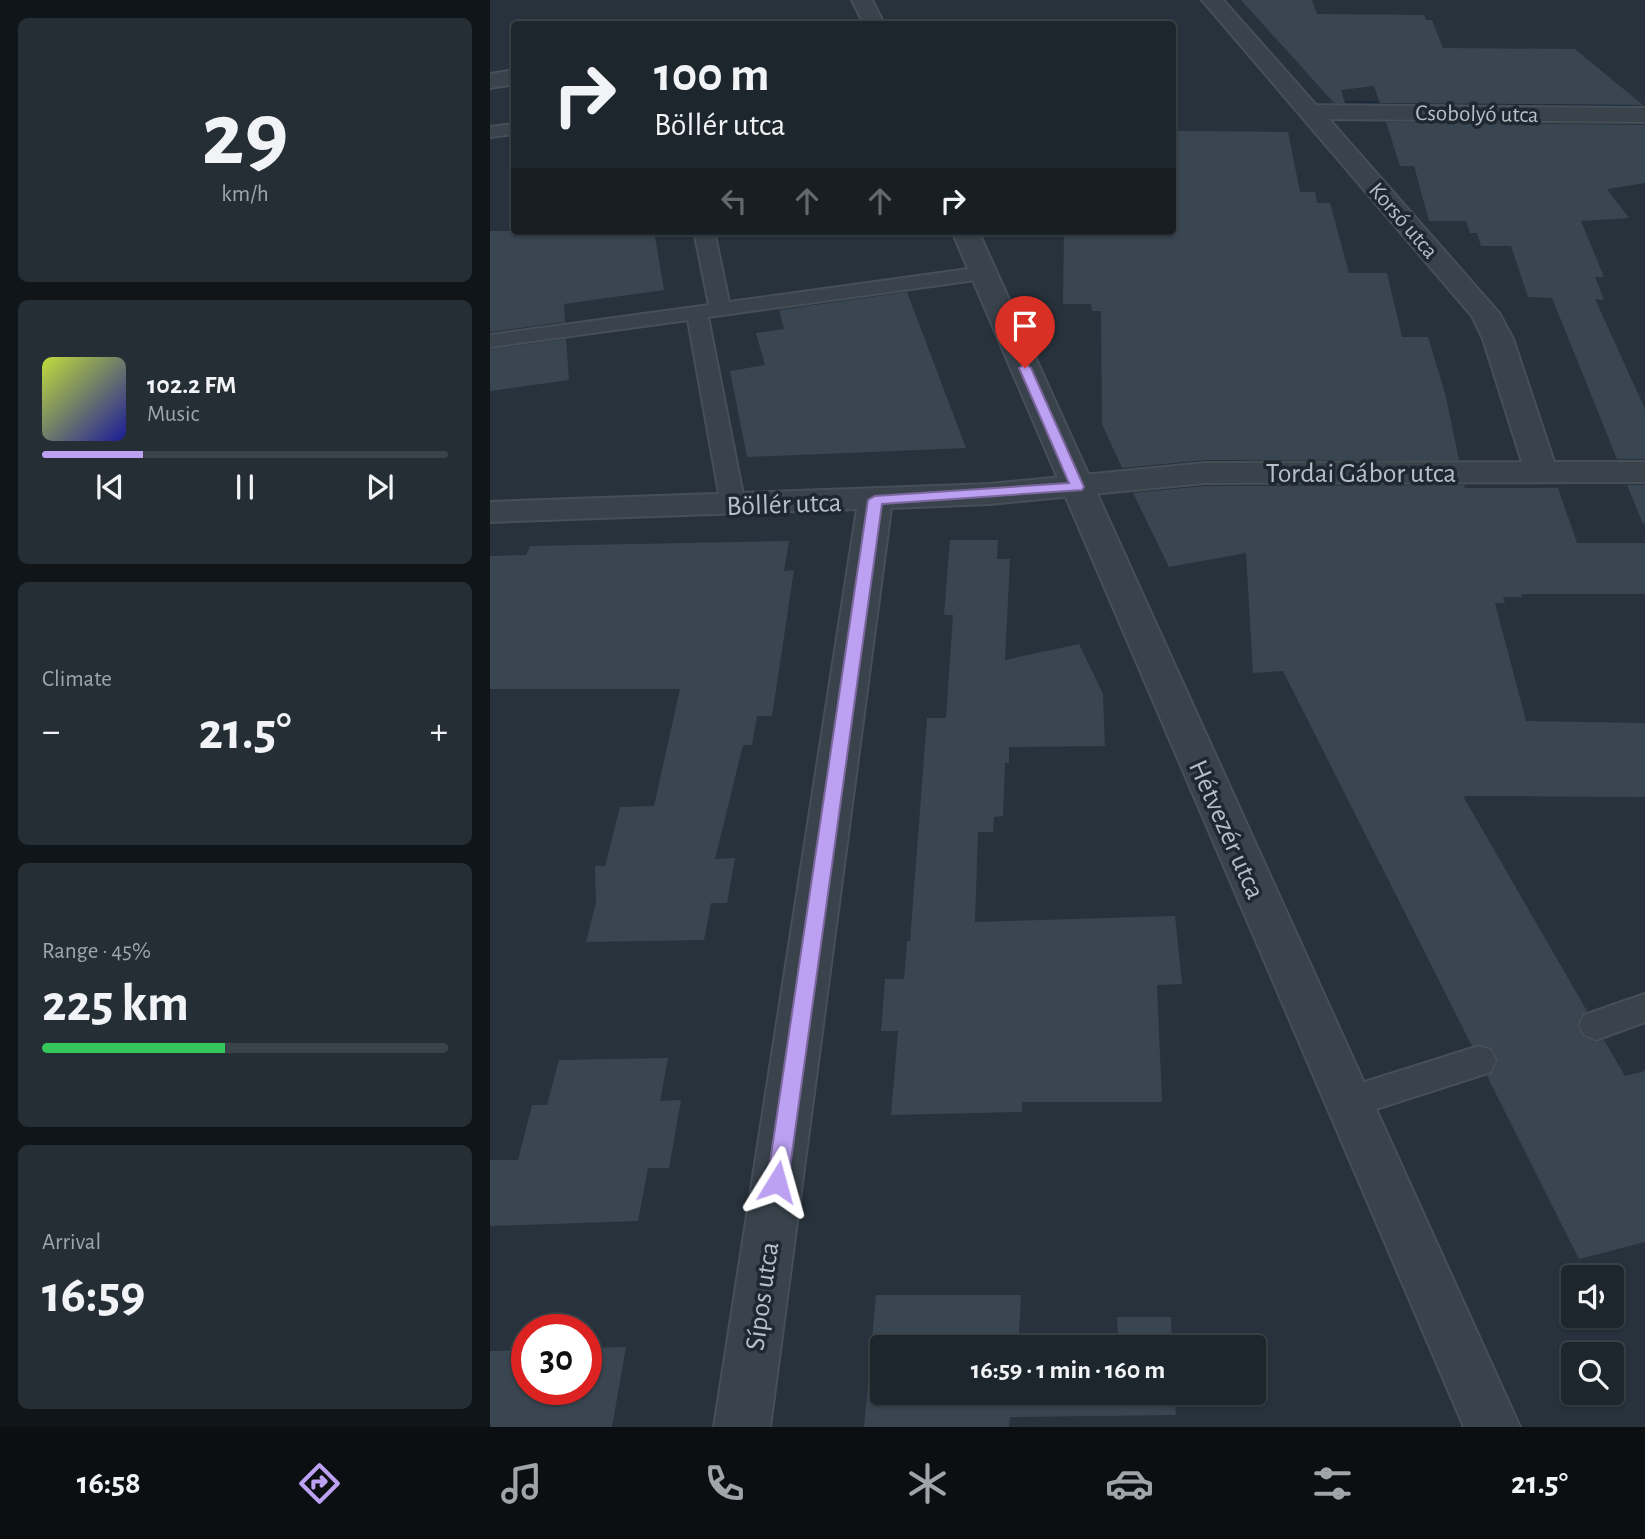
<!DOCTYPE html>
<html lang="en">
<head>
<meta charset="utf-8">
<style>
  :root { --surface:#1d262d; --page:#252e35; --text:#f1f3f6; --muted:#a0a5aa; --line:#3b4349; --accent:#bca0f2 }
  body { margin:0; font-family:"Alegreya Sans",sans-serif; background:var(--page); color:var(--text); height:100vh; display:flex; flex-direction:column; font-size:26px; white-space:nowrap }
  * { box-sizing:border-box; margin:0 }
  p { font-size:23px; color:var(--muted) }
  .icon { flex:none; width:38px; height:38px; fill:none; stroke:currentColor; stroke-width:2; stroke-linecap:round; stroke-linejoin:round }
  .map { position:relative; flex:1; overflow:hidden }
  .drawer { display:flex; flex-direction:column; gap:18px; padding:18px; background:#101519; width:490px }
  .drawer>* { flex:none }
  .hud { position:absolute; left:21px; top:21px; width:665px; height:214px; border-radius:7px; box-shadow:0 2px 5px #0004,0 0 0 2px var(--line); background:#1d262d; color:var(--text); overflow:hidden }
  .controls { position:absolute; left:1071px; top:1265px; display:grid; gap:14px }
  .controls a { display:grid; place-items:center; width:63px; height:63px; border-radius:7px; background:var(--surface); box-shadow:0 2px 5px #0004,0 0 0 2px var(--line); font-size:35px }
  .speed { position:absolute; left:21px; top:1314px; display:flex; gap:14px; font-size:35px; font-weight:700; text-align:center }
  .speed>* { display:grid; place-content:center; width:91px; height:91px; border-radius:50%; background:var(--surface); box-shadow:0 2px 5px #0004,0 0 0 2px var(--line); line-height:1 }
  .speed .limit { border:10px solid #d22; background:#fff; color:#111 }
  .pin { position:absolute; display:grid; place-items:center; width:60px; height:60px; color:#fff; margin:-72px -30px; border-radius:50% 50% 50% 0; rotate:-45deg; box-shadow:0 0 7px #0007 }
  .pin .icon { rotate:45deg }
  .me { position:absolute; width:77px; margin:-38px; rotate:8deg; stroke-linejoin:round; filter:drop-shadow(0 0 5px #0008) }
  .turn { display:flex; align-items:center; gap:24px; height:147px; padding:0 28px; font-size:32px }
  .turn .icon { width:91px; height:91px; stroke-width:2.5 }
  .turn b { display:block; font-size:49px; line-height:60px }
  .lanes { display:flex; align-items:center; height:66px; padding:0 28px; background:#0003; justify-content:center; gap:35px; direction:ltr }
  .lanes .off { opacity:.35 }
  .big { font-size:52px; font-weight:600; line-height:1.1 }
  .drawer .card { flex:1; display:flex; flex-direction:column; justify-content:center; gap:10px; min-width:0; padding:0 24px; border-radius:10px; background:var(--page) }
  .drawer .dial { align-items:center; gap:0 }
  .dial b { font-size:91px; line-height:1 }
  .song { display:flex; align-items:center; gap:21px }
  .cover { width:84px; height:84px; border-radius:10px; background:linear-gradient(135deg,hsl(70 70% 55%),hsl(240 70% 35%)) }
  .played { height:7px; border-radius:4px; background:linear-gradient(90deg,var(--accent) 25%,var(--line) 25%) }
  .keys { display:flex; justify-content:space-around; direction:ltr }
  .heat { display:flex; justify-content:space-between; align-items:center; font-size:38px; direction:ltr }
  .charge { height:10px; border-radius:5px; background:linear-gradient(90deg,#34c759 45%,var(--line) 0) }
  .trip { position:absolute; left:380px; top:1335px; width:396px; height:70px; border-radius:7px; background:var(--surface); box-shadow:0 2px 5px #0004,0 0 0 2px var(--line); font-weight:600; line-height:70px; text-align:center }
  .tab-bar { display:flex; height:112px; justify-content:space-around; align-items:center; background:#0c0f12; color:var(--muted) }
  .tab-bar .icon { width:49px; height:49px }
  .tab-bar .selected { color:var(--accent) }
  .tab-bar b { font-size:32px; color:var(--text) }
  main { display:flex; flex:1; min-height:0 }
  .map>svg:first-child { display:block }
</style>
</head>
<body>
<main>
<section class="drawer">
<div class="card dial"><b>29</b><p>km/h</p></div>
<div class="card">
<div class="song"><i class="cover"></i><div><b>102.2 FM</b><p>Music</p></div></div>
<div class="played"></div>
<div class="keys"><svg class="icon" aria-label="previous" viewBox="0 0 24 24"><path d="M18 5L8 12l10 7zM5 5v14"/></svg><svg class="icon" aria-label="pause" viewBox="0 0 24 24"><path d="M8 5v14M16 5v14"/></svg><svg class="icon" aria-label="next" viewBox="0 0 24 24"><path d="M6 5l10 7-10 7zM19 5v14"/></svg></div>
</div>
<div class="card"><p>Climate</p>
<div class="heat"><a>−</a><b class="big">21.5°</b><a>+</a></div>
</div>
<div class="card"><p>Range · 45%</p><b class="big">225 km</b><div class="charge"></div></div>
<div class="card"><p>Arrival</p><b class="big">16:59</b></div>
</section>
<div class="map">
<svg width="1155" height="1427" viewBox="0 0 1155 1427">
  <rect width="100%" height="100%" fill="#27323c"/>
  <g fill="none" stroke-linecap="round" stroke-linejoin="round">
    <!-- stream -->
    <g fill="#1b2a39" fill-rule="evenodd">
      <path d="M847,101h81l5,3 -5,3 -85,-1v-4z"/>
      <path d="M979,102h59l5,3 -5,3 -63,-1 -1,-2z"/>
      <path d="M1058,102l81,1 5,3 -5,3 -85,-2 -1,-2z"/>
    </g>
  </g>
  <!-- building -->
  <g fill="#394652">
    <path d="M751,0h71l5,14 107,1 2,5h6l11,28 132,1 68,56 -263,-2 -6,-17 -33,4 4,13h-11z"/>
    <path d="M896,122l259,3v58l-38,6 22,29 -48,3 23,56h-9l9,23 -9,-1 50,110v50h-28l-65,-161 -24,-1 -17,-51h-30l-4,-13h-7l-4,-12h-37l-15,-55h-14z"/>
    <path d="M682,131l116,1 12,60h15l2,11h13l19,70h38l15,64h26l17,56 14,67h-254l-83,8 -20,-44 -1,-113h-9l-1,-7h-28l1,-73h108z"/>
    <path d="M0,231h164l10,59 -100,14 1,18 -75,10z"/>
    <path d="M417,292l59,156 -219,9 -17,-86 35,-6 -9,-32 28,-4 -5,-19z"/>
    <path d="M76,339l3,41 -79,11v-42z"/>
    <path d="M974,485l1,3h93l19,55h68v51h-124l1,3h-19l2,6h-10l31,118 119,2v74l-182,-1 124,215 -5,3 -5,10 5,12 13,6 9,-2 21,36 20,-5v171l-66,17 -92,-183 6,-3 5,-11 -5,-13 -13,-5 -8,2 -189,-375 -30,2 -7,-120 -77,14 -36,-74 72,-7z"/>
    <path d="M1137,485h18v38l-2,1z"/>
    <path d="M460,540h48l-1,19h13l-5,101 74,-16 24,50 2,52 -96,1v16h-4l-2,53 -9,1 -1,15h-15l-3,90 200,-6 7,68 -25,1 5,117h-140v10l-131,3 7,-84h-17l4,-52h19l3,-38h3l17,-223h19l7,-103h-9z"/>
    <path d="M299,541l-5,30 10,-1 -22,146h-15l-5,29h-9l-28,114 20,-1 -8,45h-16l-7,37 -118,2 10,-40 -1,-36h10l15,-59 34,-1 26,-117h-190v-133l36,-1 4,-9z"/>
    <path d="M178,1058l-8,43 21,-1 -12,68h-21l-10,53 -148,5v-66h28l14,-55h15l12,-45z"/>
    <path d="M386,1295h145l-2,40 99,1 -1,-19h54l1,31h-290v45h292l2,22 -166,2 -1,10h-145z"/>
    <path d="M136,1347l-14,80h-122v-76l37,-1v40h59v-42z"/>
  </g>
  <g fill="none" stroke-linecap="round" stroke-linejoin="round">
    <defs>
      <g id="service">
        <path d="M24,124v10l-24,3v-10z"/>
        <path d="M204,231h20l15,71 254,-35 7,2 3,4 -3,4 -7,2 -275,38 37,188 -3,5 -9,3 -9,-3 -3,-5 -33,-185 -198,27v-12l219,-30z"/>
        <path d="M1155,994v28l-49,18 -12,-5 -5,-10 5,-10z"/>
        <path d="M989,1046l12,4 5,11 -5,11 -143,46 -12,-5 -6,-11 6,-11z"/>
      </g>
      <g id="minor">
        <path d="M712,0h21l93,105 329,3v14l-316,-3 170,194 14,26 41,123h91v20l-440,1 -215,21 -99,4 -121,919h-56l143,-918 -367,13v-20l500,-18 215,-21 317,-1 -39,-123 -11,-23z"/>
        <path d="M24,70v14l-24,4v-14z"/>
      </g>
      <g id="tertiary">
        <path d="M362,0h20l12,24h-20z"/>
        <path d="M462,231h26l542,1196h-56z"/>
      </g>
    </defs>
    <!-- service casing -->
    <use href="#service" stroke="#464f58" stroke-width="4"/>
    <!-- minor casing -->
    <use href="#minor" stroke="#464f58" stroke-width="4"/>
    <!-- tertiary casing -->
    <use href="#tertiary" stroke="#464f58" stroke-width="4"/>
    <!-- service -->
    <use href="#service" fill="#3a434c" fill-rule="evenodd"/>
    <!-- minor -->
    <use href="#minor" fill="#3a434c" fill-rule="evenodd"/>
    <!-- tertiary -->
    <use href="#tertiary" fill="#3a434c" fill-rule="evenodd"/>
  </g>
  <!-- route -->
  <path fill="#bca0f2" stroke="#7a689d" stroke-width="2" d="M535,364l6,4 53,119 -2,3 -200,14 -94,678 -3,7 -8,3 -7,-3 -3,-7 101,-682 7,-4 194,-13 -50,-115z"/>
  <g text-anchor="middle" stroke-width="7" stroke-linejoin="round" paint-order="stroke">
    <!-- far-street labels -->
    <g font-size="23" fill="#b6bec7" stroke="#1f2831">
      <text transform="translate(987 113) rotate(1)" y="8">Csobolyó utca</text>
      <text transform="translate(914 220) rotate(49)" y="8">Korsó utca</text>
    </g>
    <!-- street labels -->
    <g font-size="28" fill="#b6bec7" stroke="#1f2831">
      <text x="871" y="482">Tordai Gábor utca</text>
      <text transform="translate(294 503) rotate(-2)" y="10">Böllér utca</text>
      <text transform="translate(738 829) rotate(66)" y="10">Hétvezér utca</text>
      <text transform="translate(271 1296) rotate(-82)" y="10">Sípos utca</text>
    </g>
  </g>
</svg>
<div class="controls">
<a><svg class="icon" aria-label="sound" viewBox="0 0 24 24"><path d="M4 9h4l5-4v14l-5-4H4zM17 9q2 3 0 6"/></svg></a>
<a><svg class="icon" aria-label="search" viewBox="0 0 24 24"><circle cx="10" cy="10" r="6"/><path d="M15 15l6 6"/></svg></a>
</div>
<div class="speed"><div class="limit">30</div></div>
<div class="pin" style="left:535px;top:368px;background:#d93025"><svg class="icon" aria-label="arrive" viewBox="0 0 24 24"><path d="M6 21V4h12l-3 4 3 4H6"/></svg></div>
<svg class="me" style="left:287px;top:1182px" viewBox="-20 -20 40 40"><path d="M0-17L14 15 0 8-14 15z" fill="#bca0f2" stroke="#fff" stroke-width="4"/></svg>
<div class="trip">16:59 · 1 min · 160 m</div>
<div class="hud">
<div class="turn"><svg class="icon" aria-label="right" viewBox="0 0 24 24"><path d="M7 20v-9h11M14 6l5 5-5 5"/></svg><div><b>100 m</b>Böllér utca</div></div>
<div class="lanes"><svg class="icon off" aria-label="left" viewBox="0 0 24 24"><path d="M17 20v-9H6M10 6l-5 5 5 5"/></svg><svg class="icon off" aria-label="ahead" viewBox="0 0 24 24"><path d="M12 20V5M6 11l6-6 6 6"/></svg><svg class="icon off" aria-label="ahead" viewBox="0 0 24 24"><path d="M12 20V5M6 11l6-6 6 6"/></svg><svg class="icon" aria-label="right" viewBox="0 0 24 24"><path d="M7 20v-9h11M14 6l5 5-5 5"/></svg></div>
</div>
</div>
</main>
<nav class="tab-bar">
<b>16:58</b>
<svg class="icon selected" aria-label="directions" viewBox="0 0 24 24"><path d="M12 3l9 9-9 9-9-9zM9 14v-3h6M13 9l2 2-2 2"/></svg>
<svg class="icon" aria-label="music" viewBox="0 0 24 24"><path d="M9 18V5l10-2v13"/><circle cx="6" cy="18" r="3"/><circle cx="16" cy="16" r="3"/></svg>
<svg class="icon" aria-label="phone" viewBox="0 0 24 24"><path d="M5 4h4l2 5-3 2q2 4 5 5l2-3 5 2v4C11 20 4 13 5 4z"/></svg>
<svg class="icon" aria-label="climate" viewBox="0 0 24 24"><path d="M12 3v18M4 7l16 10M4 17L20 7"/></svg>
<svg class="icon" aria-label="car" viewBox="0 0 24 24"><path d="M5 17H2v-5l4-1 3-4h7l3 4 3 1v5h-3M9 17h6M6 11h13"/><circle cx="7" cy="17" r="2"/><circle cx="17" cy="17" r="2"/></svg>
<svg class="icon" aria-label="filters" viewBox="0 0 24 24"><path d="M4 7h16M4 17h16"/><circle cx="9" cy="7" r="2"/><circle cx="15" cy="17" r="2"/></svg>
<b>21.5°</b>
</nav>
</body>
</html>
